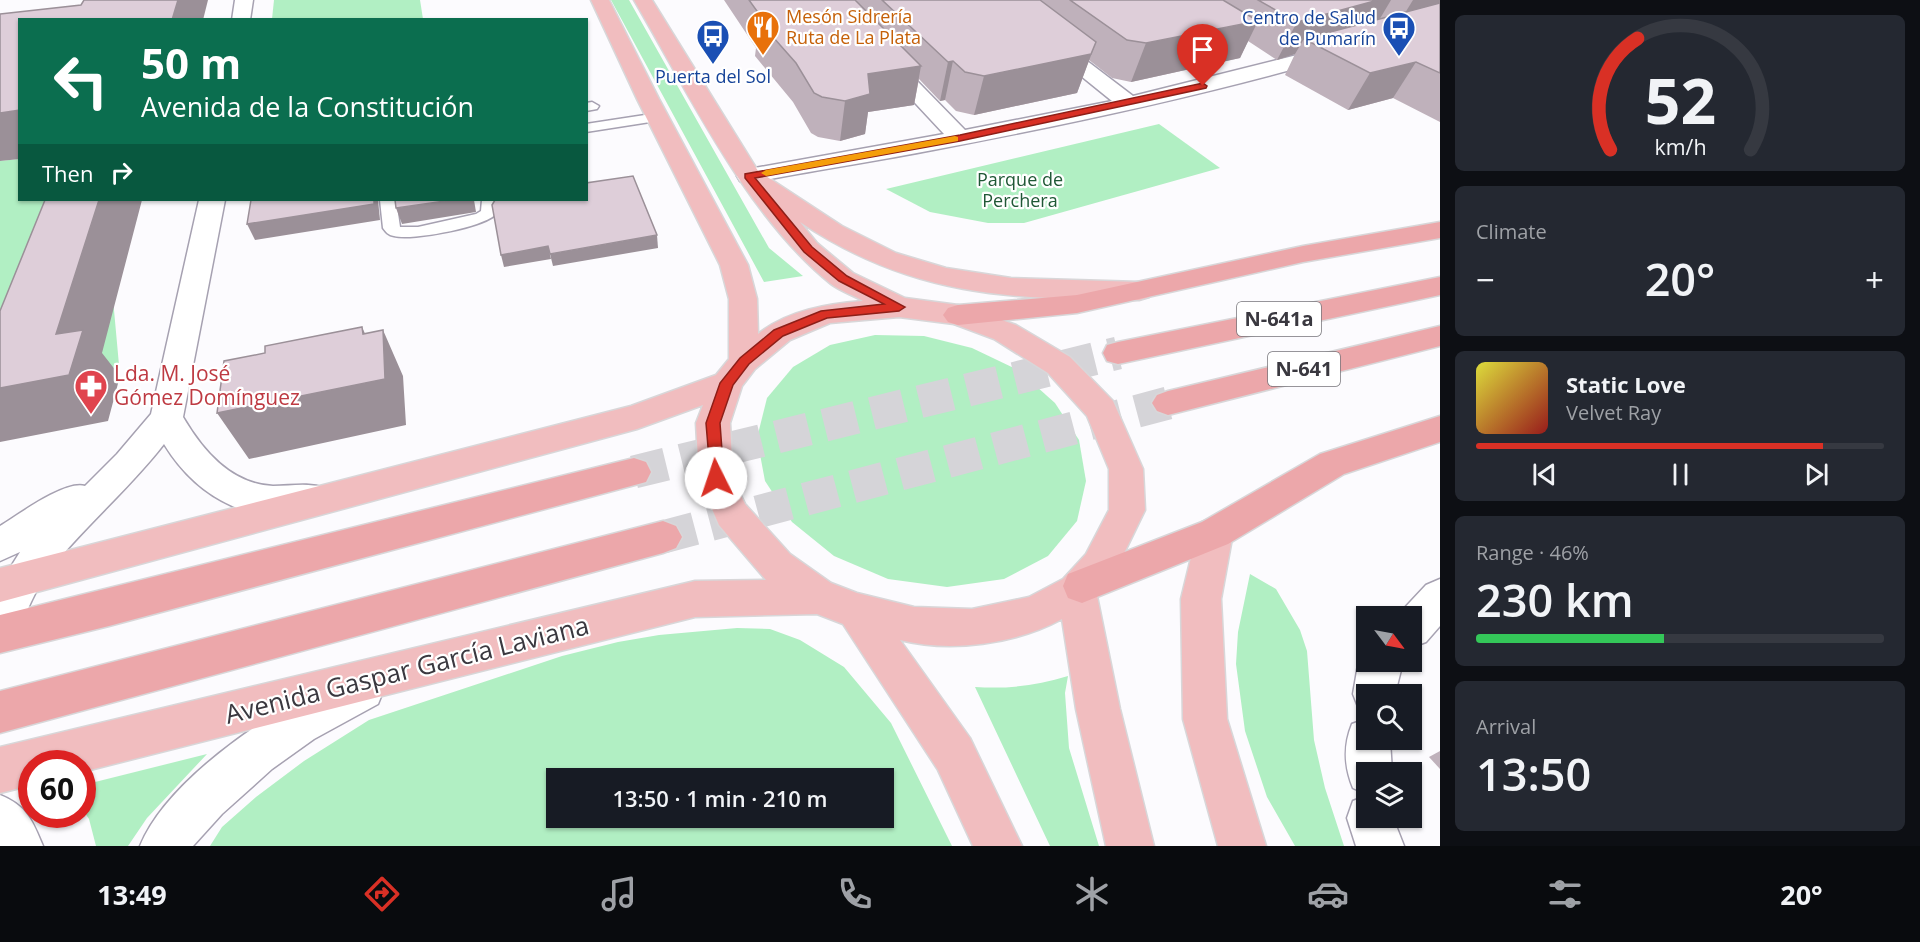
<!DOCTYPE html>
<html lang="en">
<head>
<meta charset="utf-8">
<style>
  :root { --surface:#171b24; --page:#242831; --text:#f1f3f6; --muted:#9ea1a6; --line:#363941; --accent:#d93025 }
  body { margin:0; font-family:"Open Sans",sans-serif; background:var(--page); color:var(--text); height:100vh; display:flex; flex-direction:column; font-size:22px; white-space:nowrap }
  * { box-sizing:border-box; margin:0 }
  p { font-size:20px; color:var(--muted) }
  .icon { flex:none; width:33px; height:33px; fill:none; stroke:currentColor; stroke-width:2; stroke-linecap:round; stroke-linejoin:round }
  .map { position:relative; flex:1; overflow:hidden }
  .side { display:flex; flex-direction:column; gap:15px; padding:15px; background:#0d0f14; width:480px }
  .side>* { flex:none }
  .hud { position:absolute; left:18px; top:18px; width:570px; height:183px; border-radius:0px; box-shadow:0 2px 4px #0004; background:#0b6e4f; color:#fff; overflow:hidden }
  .needle { width:39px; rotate:122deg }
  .controls { position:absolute; left:1356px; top:606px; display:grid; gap:12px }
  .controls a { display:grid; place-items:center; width:66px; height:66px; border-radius:0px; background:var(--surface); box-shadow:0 2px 4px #0004; font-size:30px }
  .speed { position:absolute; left:18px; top:750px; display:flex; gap:12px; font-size:30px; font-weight:700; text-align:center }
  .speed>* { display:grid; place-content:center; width:78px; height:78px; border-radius:50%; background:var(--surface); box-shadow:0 2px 4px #0004; line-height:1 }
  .speed .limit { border:9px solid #d22; background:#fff; color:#111 }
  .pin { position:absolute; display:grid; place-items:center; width:51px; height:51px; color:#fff; margin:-62px -26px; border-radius:50% 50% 50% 0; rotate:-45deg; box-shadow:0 0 6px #0007 }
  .pin .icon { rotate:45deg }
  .me { position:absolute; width:66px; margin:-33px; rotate:356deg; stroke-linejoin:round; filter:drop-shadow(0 0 4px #0008) }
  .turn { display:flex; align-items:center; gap:21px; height:126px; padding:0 24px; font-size:27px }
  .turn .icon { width:78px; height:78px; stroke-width:2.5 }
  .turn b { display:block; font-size:42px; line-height:51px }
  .then { display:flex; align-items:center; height:57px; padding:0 24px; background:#0003; gap:12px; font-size:22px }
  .big { font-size:45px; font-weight:600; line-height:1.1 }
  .side .widget { flex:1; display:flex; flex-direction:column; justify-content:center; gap:9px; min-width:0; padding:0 21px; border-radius:9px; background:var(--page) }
  .side .dial { align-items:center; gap:0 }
  .dial svg { height:156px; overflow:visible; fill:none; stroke:var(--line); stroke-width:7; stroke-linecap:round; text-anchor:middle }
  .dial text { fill:var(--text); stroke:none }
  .song { display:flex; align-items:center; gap:18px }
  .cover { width:72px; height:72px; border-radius:9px; background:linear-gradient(135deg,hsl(60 70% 55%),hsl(0 70% 35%)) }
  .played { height:6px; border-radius:3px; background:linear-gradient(90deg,var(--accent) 85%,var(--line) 85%) }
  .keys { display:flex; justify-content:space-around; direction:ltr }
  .heat { display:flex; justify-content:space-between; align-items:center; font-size:33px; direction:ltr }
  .charge { height:9px; border-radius:4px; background:linear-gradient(90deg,#34c759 46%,var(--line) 0) }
  .trip { position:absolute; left:546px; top:768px; width:348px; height:60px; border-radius:0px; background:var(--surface); box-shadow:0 2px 4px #0004; font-weight:600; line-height:60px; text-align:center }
  .menu { display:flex; height:96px; justify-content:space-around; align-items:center; background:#090b0e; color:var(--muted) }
  .menu .icon { width:42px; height:42px }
  .menu .selected { color:var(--accent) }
  .menu b { font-size:27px; color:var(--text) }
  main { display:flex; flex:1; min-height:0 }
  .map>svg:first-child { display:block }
</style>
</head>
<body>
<main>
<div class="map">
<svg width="1440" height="846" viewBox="0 0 1440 846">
  <rect width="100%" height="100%" fill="#fcfbfe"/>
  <!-- green -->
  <g fill="#b1efc3" fill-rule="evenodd">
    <path d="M274,0h146l3,19h-151z"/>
    <path d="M611,0h18l140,248 34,28 -39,6z"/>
    <path d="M1159,124l61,44 -196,55h-36l-58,-11 -44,-23z"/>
    <path d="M19,159l1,41h84l16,176 -120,23v-238z"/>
    <path d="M875,335l49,1 48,12 46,22 37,33 24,37 7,41 -9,40 -29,35 -44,23 -57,8 -59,-8 -54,-23 -42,-34 -27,-41 -8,-43 10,-40 26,-31 37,-22z"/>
    <path d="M1250,574l26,15 24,41 7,21 7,89 11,48 19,58h-49l-28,-49 -22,-66 -9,-67 2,-32z"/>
    <path d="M737,628l33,1 30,11 44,27 47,56 61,123h-742l12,-19 34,-30 48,-36 65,-41 193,-64 56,-14 41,-7zM884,778v40h-328v-40z"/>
    <path d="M1068,676l-3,17 4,55 30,98h-49l-75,-159c33,2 61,-1 93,-11z"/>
    <path d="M207,754l-60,64 -19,28h-32l-7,-27 -6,-9v-25z"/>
  </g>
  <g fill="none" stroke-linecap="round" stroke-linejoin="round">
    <!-- trunk-tunnel -->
    <g stroke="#d5d4d8" stroke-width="33" stroke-dasharray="33 16" stroke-linecap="butt">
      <path d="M634,472l484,-119"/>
      <path d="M663,537l505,-134"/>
    </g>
    <defs>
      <g id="service">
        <path d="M592,102l7,4 -2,3 -11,2v-8z"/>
        <path d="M658,113l7,4 -2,3 -77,12v-8z"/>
        <path d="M380,200h16l4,27h18l58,-13 5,-3 1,-11h16l-1,13c-11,14 -85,28 -103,23 -6,-1 -8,-4 -11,-8z"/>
      </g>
      <g id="minor">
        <path d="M235,0h18l-3,20h-18z"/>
        <path d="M819,0h19l127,130 147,-29 -125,-101h20l126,96 200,-50 7,2 3,4 -3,4c-134,39 -270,68 -407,94 -62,12 -123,21 -184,33l-9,-2 -3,-5 3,-5 9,-2 195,-35z"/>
        <path d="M199,200h26l-42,217c20,34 48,67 90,69 18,0 34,-4 52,2l5,10 -5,10c-67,23 -126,-7 -161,-64 -34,44 -77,80 -112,123 -17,21 -27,49 -38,73l-14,5v-61l20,-32 -20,9v-35c18,-11 65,-46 85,-40l32,-32 34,-40z"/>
        <path d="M1440,579v47l-14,16 -14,5v-31h-15l29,-31z"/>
        <path d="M1366,649v13h37l-8,32h-29v18l-7,-3 -6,-15 5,-29z"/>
        <path d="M363,668l15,6 6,15 -6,15 -64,35 -42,30 -50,45 -29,32h-53c30,-73 151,-149 223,-178z"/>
        <path d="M1366,719v21h24l2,32h-26v22l-13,-6c-9,-22 -10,-42 -1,-64z"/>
        <path d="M0,795c27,11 32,25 43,51h-43z"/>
        <path d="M1366,796v22h27l11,28h-48l-9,-28 6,-17z"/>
      </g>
      <g id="primary">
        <path d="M591,0h18l50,99 89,166 9,34 1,35c30,-24 69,-30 105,-33 -10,-6 -23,-10 -32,-17 -84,-67 -143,-192 -197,-284h18l106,171 84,55 54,27 50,15 65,10 128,4 10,3 4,6 -4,6 -10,3c-130,-1 -227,-3 -339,-78l17,21 36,30 52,25 53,7 58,20 54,32 43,44 30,68 2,41 -33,68 -15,18 23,113 34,137h-48l-30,-137 -14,-90c-46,25 -111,34 -162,21l70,98 52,108h-49l-35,-76 -95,-146 -26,-10 -122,3 -613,155v-8h-50v21l-32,8v-46l695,-166 71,-1 -47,-55 -20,-46 -3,-56 7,-18 -66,24 -637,173v-34l631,-162 85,-31 13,-16v-60l-9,-34 -83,-166zM899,317l55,7 40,15 54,34 39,43 22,53v41l-23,44 -23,25 -34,18 -57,12 -58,-2 -57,-14 -26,-10 -41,-29 -45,-50 -12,-25 -3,-56 12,-37 13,-17 35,-29 40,-17z"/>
        <path d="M1215,517l13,5 5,11 -12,66 6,120 39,127h-48l-35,-127 -2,-120 16,-66 5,-11z"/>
      </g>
      <g id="trunk">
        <path d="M1440,222v16l-137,24 -226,51 -119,12 -10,-3 -5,-7 5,-7 10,-3 119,-10 226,-49z"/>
        <path d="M1440,277v18l-322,69 -11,-3 -4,-8 4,-8 11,-3z"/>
        <path d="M1440,326v20l-272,69 -11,-4 -5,-8 5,-8 11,-4z"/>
        <path d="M1440,416v26l-96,32 -116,70 -146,59 -14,-5 -5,-12 5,-12 134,-52 118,-68z"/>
        <path d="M634,458l12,4 5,10 -5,10 -537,144 -109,27v-38z"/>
        <path d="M663,521l13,5 6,11 -6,11 -13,5 -663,180v-42z"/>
      </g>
    </defs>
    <!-- service casing -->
    <use href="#service" stroke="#a6a1b1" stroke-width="3"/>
    <!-- minor casing -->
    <use href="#minor" stroke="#a6a1b1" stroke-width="3"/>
    <!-- primary casing -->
    <use href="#primary" stroke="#d8d7d9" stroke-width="3"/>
    <!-- trunk casing -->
    <use href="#trunk" stroke="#d8d7d9" stroke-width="3"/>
    <!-- service -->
    <use href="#service" fill="#fff" fill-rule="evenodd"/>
    <!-- minor -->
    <use href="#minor" fill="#fff" fill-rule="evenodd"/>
    <!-- primary -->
    <use href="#primary" fill="#f1bdbf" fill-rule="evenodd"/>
    <!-- trunk -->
    <use href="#trunk" fill="#eca7aa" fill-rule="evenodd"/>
  </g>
  <!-- wall -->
  <g fill="#bfb1bb">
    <path d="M724,0h716v122l-47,-24 -45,12 -63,-35 10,-21 -18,6 -29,-19 -8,17 -109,24 -19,-4 -23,-18 -12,33 -103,22 -18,-4 -11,-11 -5,1 -21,-22 -5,26 -46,7 -3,22 -25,7 -22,-4 -7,-4 -18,-31 -38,-46 1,-8z"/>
    <path d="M1440,751v18l-11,-12z"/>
  </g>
  <!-- shaded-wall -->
  <g fill="#9b9098">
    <path d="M178,0h30l-5,20h-31z"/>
    <path d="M1378,0h13l-19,32 -68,7 -9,15 -18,6 20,-38z"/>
    <path d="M1413,0h27v15l-43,11z"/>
    <path d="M1258,21l-18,37 -109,24 15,-39z"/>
    <path d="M1096,42l-19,51 -103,22 10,-39z"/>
    <path d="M953,61l-8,39 -5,1 8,-39z"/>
    <path d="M1416,62l-23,36 -45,12 22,-37z"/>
    <path d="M921,66l-7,39 -46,7 -3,22 -25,7 5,-40 23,-27z"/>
    <path d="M20,110v49l-20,2v-48z"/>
    <path d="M99,200h43l-40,153 18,23 -12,45 -108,21v-54l56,-54z"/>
    <path d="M374,200h4l2,20 -125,20 -8,-16z"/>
    <path d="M452,200h22l2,12 -74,12 -6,-16z"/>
    <path d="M657,235l1,13 -105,18 -3,-12z"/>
    <path d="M548,246l3,13 -47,8 -3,-12z"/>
    <path d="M362,327l21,46v-43l20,46 3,49 -157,34 -32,-46 146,-79z"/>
  </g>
  <!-- building -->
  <g fill="#deced9" stroke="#9b9098" stroke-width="1.5">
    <path d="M84,0h94l-6,20h-152v90l-20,3v-99l81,-9z"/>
    <path d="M749,0h106l66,66 -53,8 2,20 -25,7 -23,-4 -8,-4 -18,-30 -39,-44 5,-1z"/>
    <path d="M882,0h158l56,42 -5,12 -107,22 -19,-4 -12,-11 -5,1z"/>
    <path d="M1070,0h153l35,21 -112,22 -19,-3z"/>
    <path d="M1258,0h120l-81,22z"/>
    <path d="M1440,3v70l-24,-11 -46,11 -66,-34z"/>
    <path d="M633,176l24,59 -107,19 -2,-8 -47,9 -9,-50 3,-5h91v-17z"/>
    <path d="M45,200h54l-43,134 27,-4 -14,45 -69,13v-77z"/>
    <path d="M251,200h123v4l-127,20z"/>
    <path d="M395,200h57l-56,8z"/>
    <path d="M362,327l1,7 20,-4 2,49 -168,34 7,-52 41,-8v-7z"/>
  </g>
  <!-- route -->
  <path fill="#d93025" stroke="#8d1f18" stroke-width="1.5" d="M1203,83l4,3 -1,2 -246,53 -205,37 57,69 35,29 58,31 -6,4 -72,7 -44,18 -34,28 -16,21 -13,38 4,55 -2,5h-11l-5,-60 14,-40 20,-25 34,-28 47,-19 63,-7 -45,-23 -35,-29 -59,-74v-4l215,-39z"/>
  <!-- slow -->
  <path fill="#f59e0b" d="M955,136l3,1v4l-192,35 -5,-3 5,-3z"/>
  <!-- icons -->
  <defs>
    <symbol id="restaurant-pin" viewBox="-11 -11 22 30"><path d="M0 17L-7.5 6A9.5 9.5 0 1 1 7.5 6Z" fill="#e8710a" stroke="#fff"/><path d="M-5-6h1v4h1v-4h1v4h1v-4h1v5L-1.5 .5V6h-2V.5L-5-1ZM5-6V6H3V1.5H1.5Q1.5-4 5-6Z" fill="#fff"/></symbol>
    <symbol id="bus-pin" viewBox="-11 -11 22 30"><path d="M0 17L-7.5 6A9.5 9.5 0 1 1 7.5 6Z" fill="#1a4fb4" stroke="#fff"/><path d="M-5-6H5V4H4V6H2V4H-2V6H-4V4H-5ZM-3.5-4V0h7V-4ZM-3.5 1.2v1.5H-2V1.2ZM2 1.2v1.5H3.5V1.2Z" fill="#fff"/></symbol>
    <symbol id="pharmacy-pin" viewBox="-11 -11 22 30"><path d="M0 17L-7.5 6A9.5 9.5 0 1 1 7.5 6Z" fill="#e0444e" stroke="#fff"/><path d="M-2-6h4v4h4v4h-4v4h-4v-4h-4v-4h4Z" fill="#fff"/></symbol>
  </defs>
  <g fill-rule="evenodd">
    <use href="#restaurant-pin" x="744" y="8" width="38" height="52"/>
    <use href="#bus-pin" x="1380" y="9" width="38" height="52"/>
    <use href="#bus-pin" x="694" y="17" width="38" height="52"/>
    <use href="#pharmacy-pin" x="72" y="367" width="38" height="52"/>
  </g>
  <g text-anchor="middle" stroke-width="4.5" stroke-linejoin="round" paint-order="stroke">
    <!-- far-food labels -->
    <g font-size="18" fill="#c56008" stroke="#fff" text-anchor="start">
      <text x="786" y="23">Mesón Sidrería<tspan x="786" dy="21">Ruta de La Plata</tspan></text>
    </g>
    <!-- far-transit labels -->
    <g font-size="18" fill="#164399" stroke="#fff" text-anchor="end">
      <text x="1376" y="24">Centro de Salud<tspan x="1376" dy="21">de Pumarín</tspan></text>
      <text x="713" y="83" text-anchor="middle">Puerta del Sol</text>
    </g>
    <!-- far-park labels -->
    <g font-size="18" fill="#1f5835" stroke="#fff">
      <text x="1020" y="186">Parque de<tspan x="1020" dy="21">Perchera</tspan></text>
    </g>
    <!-- shield labels -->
    <g fill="#fff" stroke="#757479" stroke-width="1.5">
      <rect x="1237" y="302" width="84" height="34" rx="4.5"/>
      <rect x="1268" y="352" width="72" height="34" rx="4.5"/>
    </g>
    <g font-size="20" font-weight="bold" fill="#3a383f">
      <text x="1279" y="326">N-641a</text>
      <text x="1304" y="376">N-641</text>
    </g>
    <!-- health labels -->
    <g font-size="21" fill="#be3a42" stroke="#fff" text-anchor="start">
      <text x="114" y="381">Lda. M. José<tspan x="114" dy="24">Gómez Domínguez</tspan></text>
    </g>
    <!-- near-street labels -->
    <g font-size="26" fill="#3a383f" stroke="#fff">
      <text transform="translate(407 670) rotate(-14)" y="9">Avenida Gaspar García Laviana</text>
    </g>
  </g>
</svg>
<div class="controls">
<a><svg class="needle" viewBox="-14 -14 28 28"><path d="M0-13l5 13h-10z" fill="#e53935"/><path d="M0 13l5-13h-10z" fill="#9ea1a6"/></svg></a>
<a><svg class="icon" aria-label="search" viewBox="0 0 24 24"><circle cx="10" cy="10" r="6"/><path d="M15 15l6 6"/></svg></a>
<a><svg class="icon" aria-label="layers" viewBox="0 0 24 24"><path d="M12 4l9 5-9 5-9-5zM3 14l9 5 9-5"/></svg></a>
</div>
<div class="speed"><div class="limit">60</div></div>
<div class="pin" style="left:1203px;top:86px;background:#d93025"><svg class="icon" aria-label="arrive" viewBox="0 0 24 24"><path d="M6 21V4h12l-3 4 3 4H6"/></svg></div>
<svg class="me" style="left:716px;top:478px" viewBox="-20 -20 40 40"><circle r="19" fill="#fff"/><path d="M0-13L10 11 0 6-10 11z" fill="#d93025"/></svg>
<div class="trip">13:50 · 1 min · 210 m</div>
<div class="hud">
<div class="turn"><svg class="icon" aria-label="left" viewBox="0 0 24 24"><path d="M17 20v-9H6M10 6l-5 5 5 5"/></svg><div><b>50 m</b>Avenida de la Constitución</div></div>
<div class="then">Then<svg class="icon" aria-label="right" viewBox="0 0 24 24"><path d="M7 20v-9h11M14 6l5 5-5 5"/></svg></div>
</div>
</div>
<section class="side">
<div class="widget dial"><svg viewBox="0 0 100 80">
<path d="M14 69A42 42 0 1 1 86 69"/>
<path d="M14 69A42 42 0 0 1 28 12" stroke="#d93025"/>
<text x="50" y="56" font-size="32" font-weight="700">52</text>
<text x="50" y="72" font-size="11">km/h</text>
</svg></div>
<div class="widget"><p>Climate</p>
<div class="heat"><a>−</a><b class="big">20°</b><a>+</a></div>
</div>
<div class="widget">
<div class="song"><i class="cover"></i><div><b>Static Love</b><p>Velvet Ray</p></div></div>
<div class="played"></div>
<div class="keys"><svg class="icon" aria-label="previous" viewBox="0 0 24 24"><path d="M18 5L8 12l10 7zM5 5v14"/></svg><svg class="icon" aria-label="pause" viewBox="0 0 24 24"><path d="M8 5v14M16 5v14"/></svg><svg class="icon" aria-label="next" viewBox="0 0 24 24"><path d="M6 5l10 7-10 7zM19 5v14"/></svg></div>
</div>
<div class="widget"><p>Range · 46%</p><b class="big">230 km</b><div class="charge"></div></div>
<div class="widget"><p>Arrival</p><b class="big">13:50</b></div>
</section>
</main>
<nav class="menu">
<b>13:49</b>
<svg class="icon selected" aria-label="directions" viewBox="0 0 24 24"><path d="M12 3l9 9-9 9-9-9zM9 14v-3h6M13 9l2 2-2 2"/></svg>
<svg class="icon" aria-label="music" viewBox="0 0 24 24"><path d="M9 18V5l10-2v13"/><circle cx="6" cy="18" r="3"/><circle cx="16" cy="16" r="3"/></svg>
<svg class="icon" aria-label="phone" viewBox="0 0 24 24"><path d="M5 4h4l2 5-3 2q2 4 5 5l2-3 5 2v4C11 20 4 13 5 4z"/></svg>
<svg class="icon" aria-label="climate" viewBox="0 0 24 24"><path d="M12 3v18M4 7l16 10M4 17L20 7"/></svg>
<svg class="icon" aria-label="car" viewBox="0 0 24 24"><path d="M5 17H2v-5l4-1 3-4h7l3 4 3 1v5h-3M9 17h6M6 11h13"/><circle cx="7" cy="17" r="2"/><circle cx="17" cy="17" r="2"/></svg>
<svg class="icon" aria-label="filters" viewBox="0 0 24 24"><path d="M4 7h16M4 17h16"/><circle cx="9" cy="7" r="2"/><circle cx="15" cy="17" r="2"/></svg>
<b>20°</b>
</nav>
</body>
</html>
